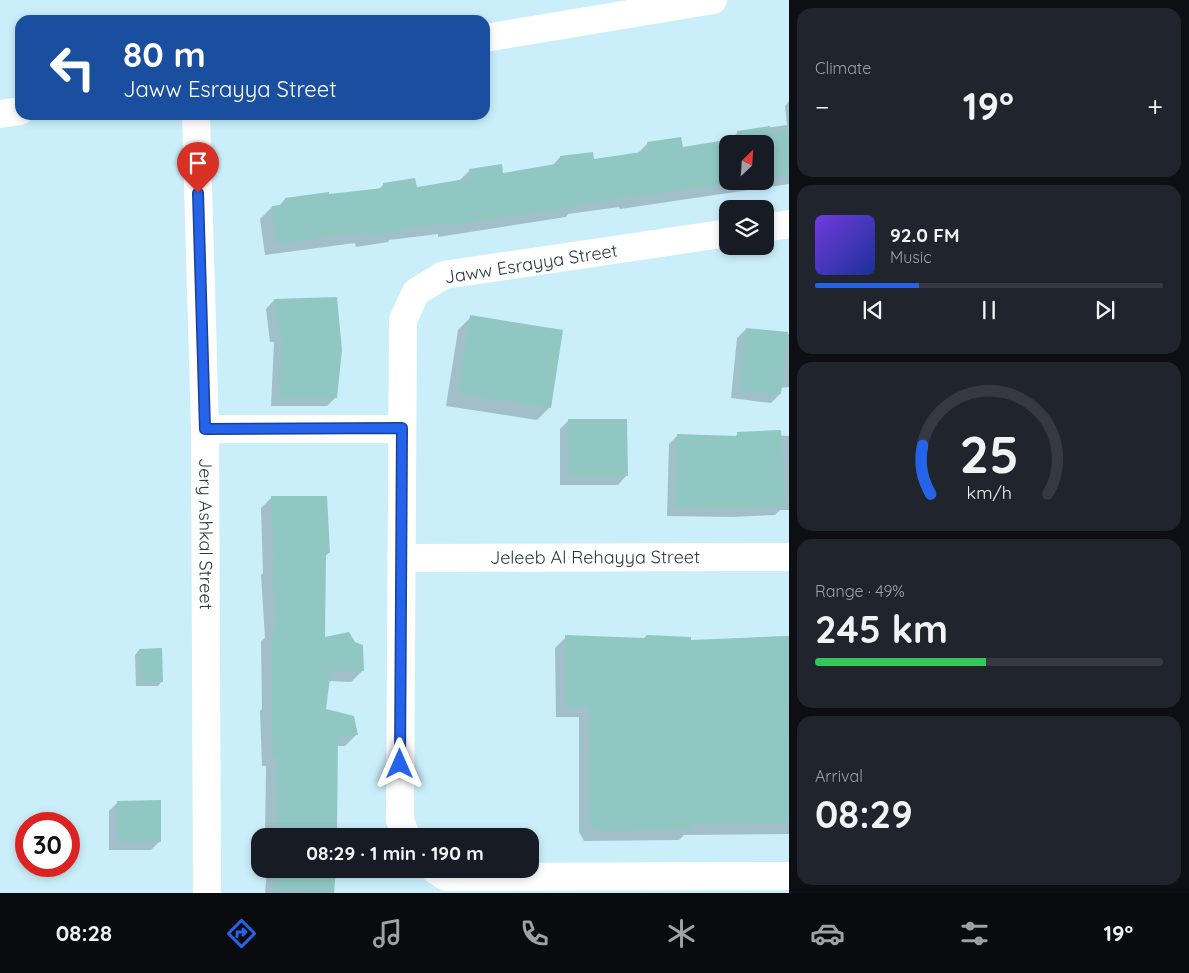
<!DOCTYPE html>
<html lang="en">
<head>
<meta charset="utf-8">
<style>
  :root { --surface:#171b24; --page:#20242c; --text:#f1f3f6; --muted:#9ea1a6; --line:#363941; --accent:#2563eb }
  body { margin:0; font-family:Quicksand,sans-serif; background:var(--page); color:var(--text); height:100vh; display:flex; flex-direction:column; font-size:19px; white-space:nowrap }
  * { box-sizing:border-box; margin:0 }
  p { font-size:16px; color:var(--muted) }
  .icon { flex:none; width:28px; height:28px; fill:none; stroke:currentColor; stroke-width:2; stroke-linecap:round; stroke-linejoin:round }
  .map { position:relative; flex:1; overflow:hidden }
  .details { display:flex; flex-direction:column; gap:8px; padding:8px; background:#0d0f14; width:400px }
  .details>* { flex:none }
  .hud { position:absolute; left:15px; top:15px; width:475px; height:105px; border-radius:15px; box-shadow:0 2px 8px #0003; background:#1a4fa0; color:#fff; overflow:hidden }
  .needle { width:32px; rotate:25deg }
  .buttons { position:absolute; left:719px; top:135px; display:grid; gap:10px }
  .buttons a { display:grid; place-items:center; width:55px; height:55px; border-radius:10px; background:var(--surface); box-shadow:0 2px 8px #0003; font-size:25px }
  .speed { position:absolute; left:15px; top:812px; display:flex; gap:10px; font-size:25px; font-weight:700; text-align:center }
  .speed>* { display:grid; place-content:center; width:65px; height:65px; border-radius:50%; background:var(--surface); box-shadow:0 2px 8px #0003; line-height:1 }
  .speed .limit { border:8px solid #d22; background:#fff; color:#111 }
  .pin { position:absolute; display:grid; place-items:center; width:42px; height:42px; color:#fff; margin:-51px -21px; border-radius:50% 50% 50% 0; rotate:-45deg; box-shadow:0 0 5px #0007 }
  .pin .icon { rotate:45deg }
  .me { position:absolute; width:55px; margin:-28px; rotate:0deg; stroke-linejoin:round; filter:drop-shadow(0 0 4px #0008) }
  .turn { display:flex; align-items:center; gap:18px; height:105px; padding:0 25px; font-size:22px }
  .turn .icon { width:65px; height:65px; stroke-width:2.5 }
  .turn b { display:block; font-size:35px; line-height:42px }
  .big { font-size:38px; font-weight:700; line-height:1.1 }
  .details .tile { flex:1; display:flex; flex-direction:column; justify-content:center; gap:8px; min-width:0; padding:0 18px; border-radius:15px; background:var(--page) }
  .details .dial { align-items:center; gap:0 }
  .dial svg { height:130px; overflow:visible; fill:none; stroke:var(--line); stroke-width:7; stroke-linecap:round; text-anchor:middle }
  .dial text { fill:var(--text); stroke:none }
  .song { display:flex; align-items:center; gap:15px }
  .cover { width:60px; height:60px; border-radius:8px; background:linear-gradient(135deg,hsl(260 70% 55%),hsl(230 70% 35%)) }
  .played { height:5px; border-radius:2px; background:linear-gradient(90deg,var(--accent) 30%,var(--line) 30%) }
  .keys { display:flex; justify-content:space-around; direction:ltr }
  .heat { display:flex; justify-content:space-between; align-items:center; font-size:28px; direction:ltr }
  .charge { height:8px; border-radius:4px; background:linear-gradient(90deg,#34c759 49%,var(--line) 0) }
  .trip { position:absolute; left:251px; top:828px; width:288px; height:50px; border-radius:15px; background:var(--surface); box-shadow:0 2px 8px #0003; font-weight:700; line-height:50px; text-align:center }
  .tab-bar { display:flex; height:80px; justify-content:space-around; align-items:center; background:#090b0e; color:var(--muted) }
  .tab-bar .icon { width:35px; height:35px }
  .tab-bar .current { color:var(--accent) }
  .tab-bar b { font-size:22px; color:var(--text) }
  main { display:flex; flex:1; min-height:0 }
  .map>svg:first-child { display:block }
</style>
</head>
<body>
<main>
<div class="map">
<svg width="789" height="893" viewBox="0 0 789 893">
  <rect width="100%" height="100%" fill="#caeffb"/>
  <!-- shadow -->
  <g fill="#0003" fill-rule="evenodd">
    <path d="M789,101v83l-169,25 -1,-2 -51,7 -2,3 -128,20v-3l-49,6 -1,2 -32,5 -1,-4 -90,12 -5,-36 12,-12 7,-1 6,-7 93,-9 5,-5 33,3 43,-7 11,-11 32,5 50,-9 8,-9 33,3 44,-6 10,-10 35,5 47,-8 9,-9 49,-7 -2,-19zM728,144h37v37h-37z"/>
    <path d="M274,300l62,97 -9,9h-56l3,-64h-4l-4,-33z"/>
    <path d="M471,317l79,90 -13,13 -91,-14 12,-76z"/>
    <path d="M746,329l43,5v53l-8,1 -1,6 -9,9 -40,-5 6,-60z"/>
    <path d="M569,420l57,56 -8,9h-58v-56z"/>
    <path d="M738,434l51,2v74h-9l-5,5 -43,2 -65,-1 2,-72 8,-8 57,1z"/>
    <path d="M272,497l57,56 -4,3 -1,82 38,33 -11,11 -23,-1 -3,29 31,25 -11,11h-9v90h-67l1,-2h-5l1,-68h-4l-2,-55 2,-2 -1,-68 4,-3 -4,-63 2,-2 -2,-65z"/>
    <path d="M646,636l44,5 99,-5v198l-105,1 -5,5 -95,1 -5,-9v-115h-23l-1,-69 11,-11 77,2z"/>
    <path d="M139,650l23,31 -4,5h-22l-1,-31z"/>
    <path d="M118,802l42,39 -9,9h-42v-39z"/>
    <path d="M267,869h68l-2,24h-68z"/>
  </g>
  <!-- building -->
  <g fill="#90c7c3">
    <path d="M770,126l1,7 18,-3v44l-24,4v-34h-37v37h17l-114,17v-2l-52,8v2l-130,20v-3l-48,6v2l-34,5 -1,-4 -90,12 -4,-38 14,-2 -1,-6 44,-6v2l54,-6v-5l32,-5 2,9 54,-9 -2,-9 33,-5 1,9 58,-10 -1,-7 33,-4 1,7 54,-8 -1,-9 34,-5 2,10 55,-9 -1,-7z"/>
    <path d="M337,297l5,53 -5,48h-58l3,-65h-4l-4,-34z"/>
    <path d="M470,315l93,15 -12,78 -93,-15z"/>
    <path d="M746,328l42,4 -7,62 -42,-4z"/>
    <path d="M568,419h59l1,57 -59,1z"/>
    <path d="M781,430l4,76 -44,2 -66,-1 2,-73 60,2v-4z"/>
    <path d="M271,496h56l3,57h-4l-1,84 24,-5 6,10 8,3 1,26 -33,-1 -5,39 28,7 4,19 -20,1 -1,100h-58l1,-12 -4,-1 1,-67h-4l-2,-58h1v-69h4l-4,-66h2z"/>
    <path d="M565,635l81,3v-3l45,2v3l98,-4v187l-98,1v5l-95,2 -6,-10 -1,-114h-23z"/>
    <path d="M162,648l1,34h-23l-1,-33z"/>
    <path d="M161,800v42h-43l-1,-41z"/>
    <path d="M276,869h60l-2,24 -60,-3z"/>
  </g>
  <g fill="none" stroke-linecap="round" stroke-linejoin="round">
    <!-- minor -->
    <g stroke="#fff" stroke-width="28">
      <path d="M485,38l228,-38"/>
      <path d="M0,114l20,-3"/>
      <path id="s1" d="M196,115l9,314 2,464"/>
      <path d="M765,228l24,-4"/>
      <path d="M205,429h197"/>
      <path id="s2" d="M401,558l388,-1"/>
      <path d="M406,836l-6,-16 3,-500 13,-28 28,-17 284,-42"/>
      <path d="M434,869l12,8 343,-1"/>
    </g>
  </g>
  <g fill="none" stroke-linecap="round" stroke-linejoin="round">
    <defs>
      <path id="route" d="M198,193l7,236 197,-1 -2,336"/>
    </defs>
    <!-- route casing -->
    <use href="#route" stroke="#184099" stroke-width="12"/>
    <!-- route -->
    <use href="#route" stroke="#2563eb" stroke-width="9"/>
  </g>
  <g text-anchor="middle" stroke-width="4" stroke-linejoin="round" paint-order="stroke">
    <!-- street labels -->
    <g font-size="18" fill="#2b3a3e" stroke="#fff">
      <text transform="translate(531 264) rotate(-9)" y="6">Jaww Esrayya Street</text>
      <text dy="6" stroke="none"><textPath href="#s1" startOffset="419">Jery Ashkal Street</textPath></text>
      <text dy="6" stroke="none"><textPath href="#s2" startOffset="194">Jeleeb Al Rehayya Street</textPath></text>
    </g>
  </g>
</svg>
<div class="buttons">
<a><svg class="needle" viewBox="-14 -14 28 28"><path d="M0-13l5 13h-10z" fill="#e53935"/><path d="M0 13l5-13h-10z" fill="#9ea1a6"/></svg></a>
<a><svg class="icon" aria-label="layers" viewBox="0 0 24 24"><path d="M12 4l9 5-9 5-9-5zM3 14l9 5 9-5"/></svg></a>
</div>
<div class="speed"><div class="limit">30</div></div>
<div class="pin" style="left:198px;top:193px;background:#d93025"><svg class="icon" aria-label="arrive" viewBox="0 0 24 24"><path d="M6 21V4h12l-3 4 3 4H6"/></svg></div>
<svg class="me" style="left:400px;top:764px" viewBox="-20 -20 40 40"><path d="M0-17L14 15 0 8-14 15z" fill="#2563eb" stroke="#fff" stroke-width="4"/></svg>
<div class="trip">08:29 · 1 min · 190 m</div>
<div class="hud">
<div class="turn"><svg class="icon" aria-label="left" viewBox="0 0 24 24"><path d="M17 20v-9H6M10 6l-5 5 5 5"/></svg><div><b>80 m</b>Jaww Esrayya Street</div></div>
</div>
</div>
<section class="details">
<div class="tile"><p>Climate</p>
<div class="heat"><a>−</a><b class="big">19°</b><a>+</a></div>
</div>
<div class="tile">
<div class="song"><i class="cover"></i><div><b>92.0 FM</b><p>Music</p></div></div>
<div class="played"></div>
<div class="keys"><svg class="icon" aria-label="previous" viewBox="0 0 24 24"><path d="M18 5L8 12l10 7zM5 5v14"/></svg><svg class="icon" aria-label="pause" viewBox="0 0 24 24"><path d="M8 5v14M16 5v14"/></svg><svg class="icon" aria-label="next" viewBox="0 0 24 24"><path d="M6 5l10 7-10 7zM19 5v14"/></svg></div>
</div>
<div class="tile dial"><svg viewBox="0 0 100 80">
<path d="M14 69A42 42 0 1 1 86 69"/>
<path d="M14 69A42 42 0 0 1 9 39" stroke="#2563eb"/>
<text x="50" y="56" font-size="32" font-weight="700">25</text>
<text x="50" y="72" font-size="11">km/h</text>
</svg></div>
<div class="tile"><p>Range · 49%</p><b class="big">245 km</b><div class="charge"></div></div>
<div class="tile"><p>Arrival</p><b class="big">08:29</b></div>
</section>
</main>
<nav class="tab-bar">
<b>08:28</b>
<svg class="icon current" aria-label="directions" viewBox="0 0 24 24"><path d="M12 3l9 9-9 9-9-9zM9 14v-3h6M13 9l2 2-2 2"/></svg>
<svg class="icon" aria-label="music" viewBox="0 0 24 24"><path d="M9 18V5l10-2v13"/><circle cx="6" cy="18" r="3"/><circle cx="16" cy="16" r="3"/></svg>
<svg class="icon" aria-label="phone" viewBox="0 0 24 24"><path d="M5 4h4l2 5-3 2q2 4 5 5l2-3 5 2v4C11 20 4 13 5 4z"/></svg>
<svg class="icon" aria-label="climate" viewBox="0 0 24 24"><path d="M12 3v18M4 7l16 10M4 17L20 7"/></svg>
<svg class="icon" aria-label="car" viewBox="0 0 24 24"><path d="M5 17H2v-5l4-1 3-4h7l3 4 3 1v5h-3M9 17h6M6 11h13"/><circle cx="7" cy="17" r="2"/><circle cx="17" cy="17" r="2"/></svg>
<svg class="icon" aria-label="filters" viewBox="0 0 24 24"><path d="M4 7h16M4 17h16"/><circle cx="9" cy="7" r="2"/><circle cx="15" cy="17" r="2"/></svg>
<b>19°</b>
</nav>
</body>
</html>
